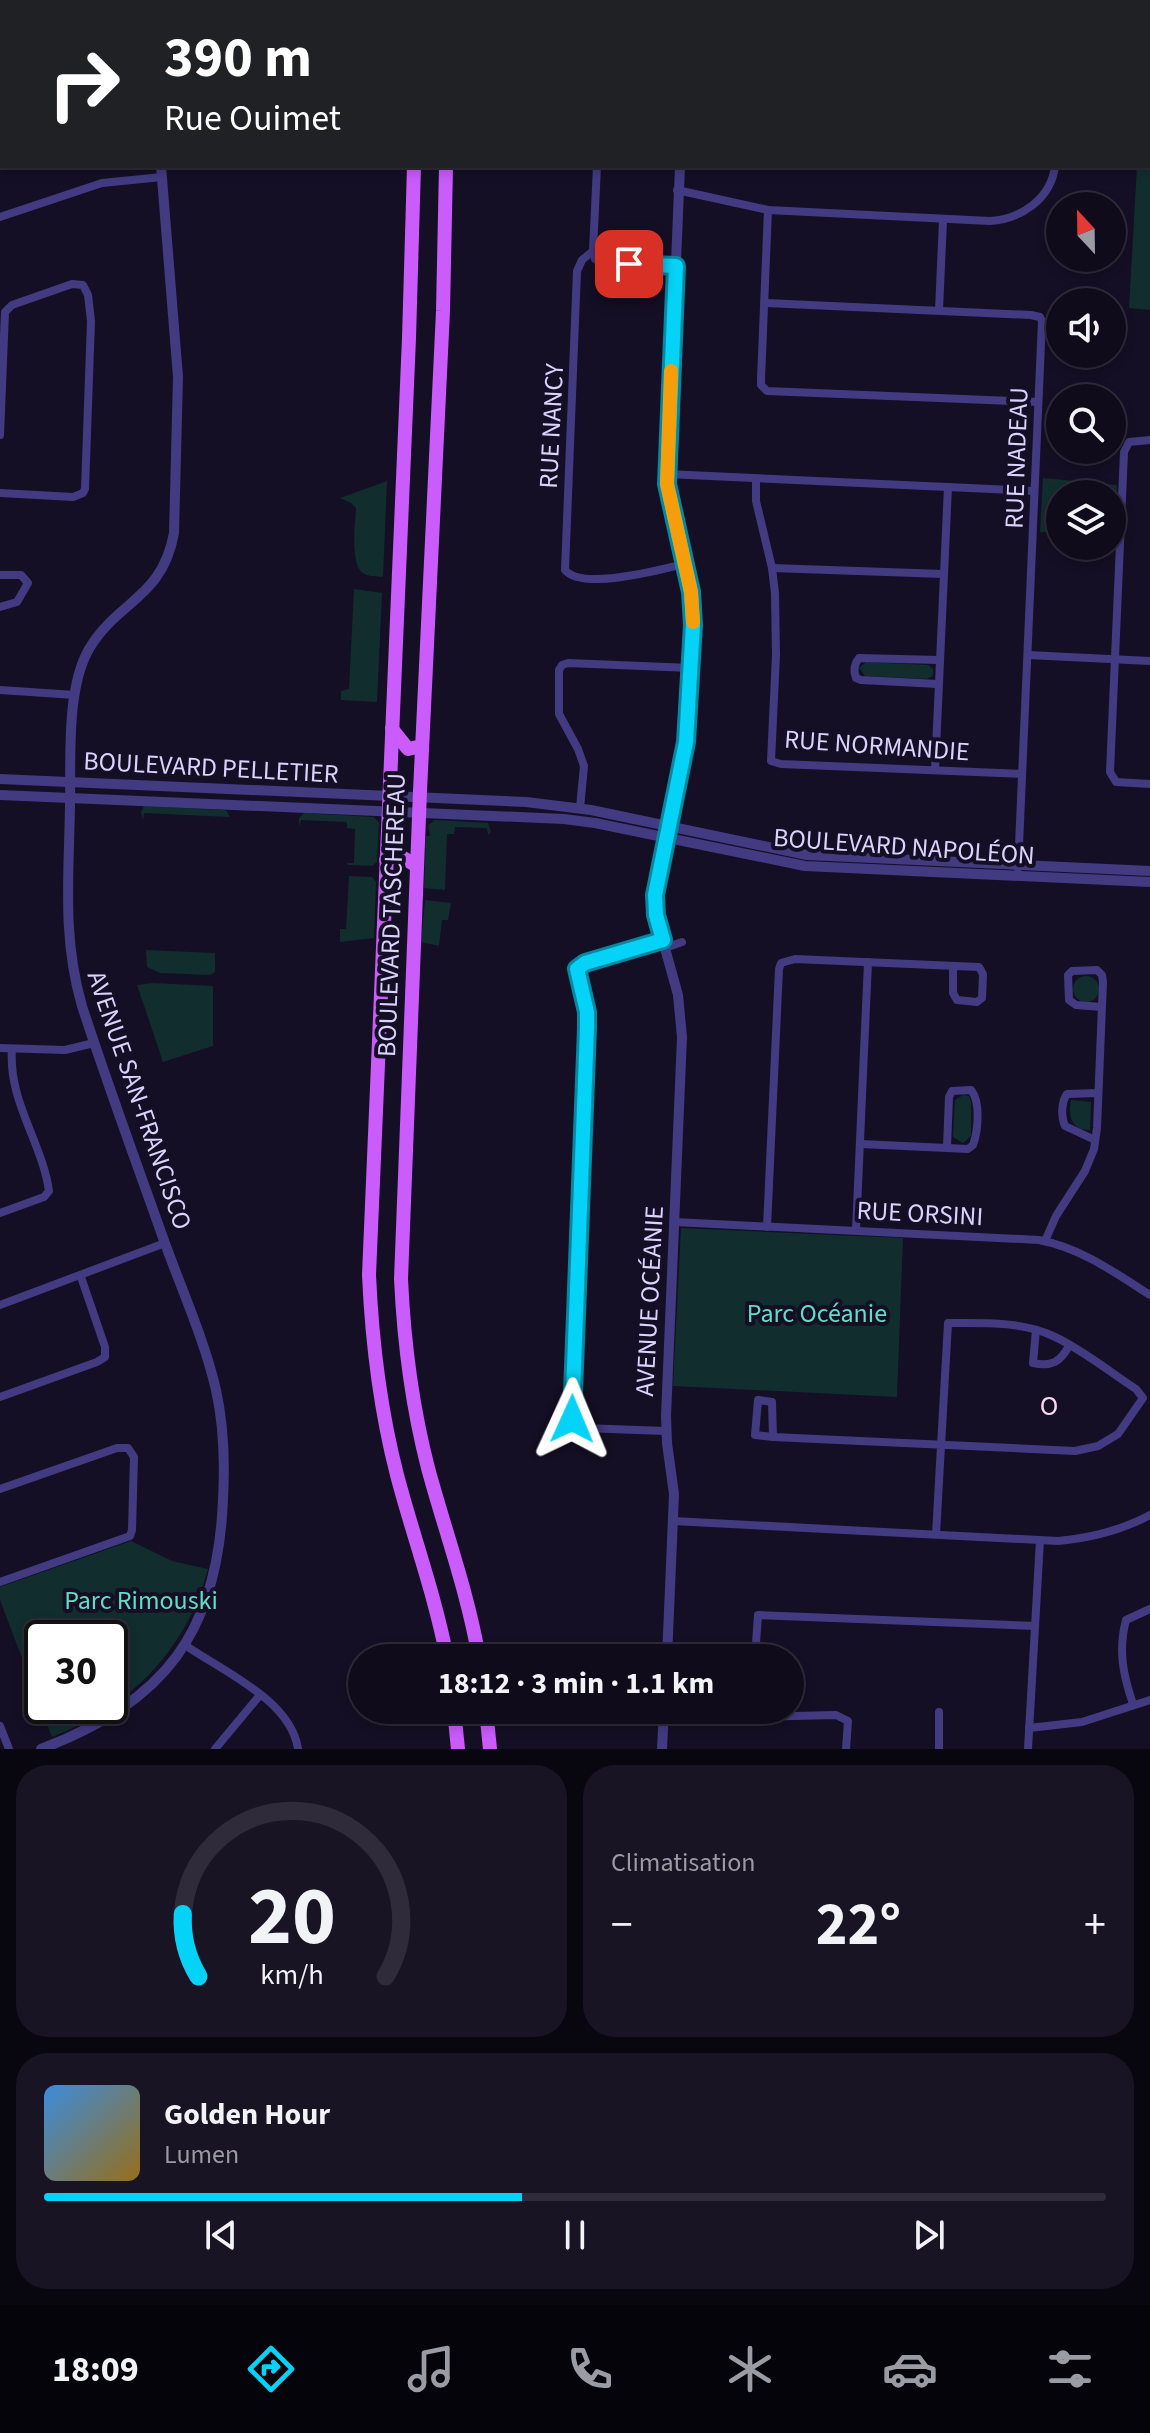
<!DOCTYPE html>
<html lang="fr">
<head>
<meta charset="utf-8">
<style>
  :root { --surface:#0f0b1b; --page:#181424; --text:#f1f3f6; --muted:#9b9ba3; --line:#2f2b3a; --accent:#05d2f7 }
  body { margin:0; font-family:"Source Sans 3",sans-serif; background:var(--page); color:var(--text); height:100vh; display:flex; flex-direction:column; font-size:30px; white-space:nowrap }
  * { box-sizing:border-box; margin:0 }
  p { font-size:26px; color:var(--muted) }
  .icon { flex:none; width:44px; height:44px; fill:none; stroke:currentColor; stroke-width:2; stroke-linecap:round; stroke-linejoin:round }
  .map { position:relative; height:1749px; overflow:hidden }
  .panel { display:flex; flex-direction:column; gap:16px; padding:16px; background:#08060f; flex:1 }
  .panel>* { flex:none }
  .guide { position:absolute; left:0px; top:0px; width:1150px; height:168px; box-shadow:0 4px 12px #0003,0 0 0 2px var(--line); background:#202124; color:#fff; overflow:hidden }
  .needle { width:52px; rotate:338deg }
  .tools { position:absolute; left:1046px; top:192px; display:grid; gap:16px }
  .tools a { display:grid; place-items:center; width:80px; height:80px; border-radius:50%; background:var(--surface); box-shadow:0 4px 12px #0003,0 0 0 2px var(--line); font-size:40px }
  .speed { position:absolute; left:24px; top:1620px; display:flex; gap:16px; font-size:40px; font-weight:700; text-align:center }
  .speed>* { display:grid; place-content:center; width:104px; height:104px; border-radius:50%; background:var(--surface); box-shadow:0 4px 12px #0003,0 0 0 2px var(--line); line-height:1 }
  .speed .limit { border:4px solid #111; border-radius:12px; background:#fff; color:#111 }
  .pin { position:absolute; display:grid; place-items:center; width:68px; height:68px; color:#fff; margin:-34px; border-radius:16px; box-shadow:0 4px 12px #0006 }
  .me { position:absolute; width:88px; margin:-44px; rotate:1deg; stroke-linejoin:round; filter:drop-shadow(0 0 6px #0008) }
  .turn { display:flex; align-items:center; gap:28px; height:168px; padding:0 32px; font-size:36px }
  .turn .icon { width:104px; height:104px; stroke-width:2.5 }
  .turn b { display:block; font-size:56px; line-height:68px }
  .big { font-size:60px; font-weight:700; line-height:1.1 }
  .panel .tile { flex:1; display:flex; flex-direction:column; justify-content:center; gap:12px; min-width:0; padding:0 28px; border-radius:32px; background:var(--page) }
  .panel .dial { align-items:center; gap:0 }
  .dial svg { height:208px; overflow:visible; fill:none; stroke:var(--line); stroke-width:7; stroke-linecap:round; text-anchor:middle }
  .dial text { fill:var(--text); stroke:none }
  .song { display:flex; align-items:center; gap:24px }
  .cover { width:96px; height:96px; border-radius:12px; background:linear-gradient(135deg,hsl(210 70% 55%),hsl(40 70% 35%)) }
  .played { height:8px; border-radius:4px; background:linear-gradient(90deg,var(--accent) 45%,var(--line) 45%) }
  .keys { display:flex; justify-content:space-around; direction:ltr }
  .heat { display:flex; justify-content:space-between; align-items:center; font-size:44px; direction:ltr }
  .panel .tiles { flex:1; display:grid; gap:16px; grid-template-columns:1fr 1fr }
  .tile:last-child { grid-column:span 2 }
  .trip { position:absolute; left:348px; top:1644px; width:456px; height:80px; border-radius:40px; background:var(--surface); box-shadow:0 4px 12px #0003,0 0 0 2px var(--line); font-weight:700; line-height:80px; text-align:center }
  .tabs { display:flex; height:128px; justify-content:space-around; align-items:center; background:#06040b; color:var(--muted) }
  .tabs .icon { width:56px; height:56px }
  .tabs .active { color:var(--accent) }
  .tabs b { font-size:36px; color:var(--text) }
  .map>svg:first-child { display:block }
</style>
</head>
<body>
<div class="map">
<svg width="1150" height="1749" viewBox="0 0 1150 1749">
  <rect width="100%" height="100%" fill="#140f24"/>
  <!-- green -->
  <g fill="#122d2e" fill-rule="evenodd">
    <path d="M1148,97h2v213l-21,-2 8,-142h11z"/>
    <path d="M1043,478l74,7 -3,40h-2v-31h-52v38h-20z"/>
    <path d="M387,481l-4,96c-6,-1 -15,0 -20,-4 -13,-8 -8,-50 -7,-65l-5,-5 -11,-5z"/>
    <path d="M354,589l28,4 -5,109 -36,-2v-9l8,-2z"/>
    <path d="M866,662l62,3 5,4v7l-6,3 -62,-3 -6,-8z"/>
    <path d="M144,806l82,4 4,7 -86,-4 -1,7 -2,-8z"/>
    <path d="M304,813l69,4 6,5 -2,40 -5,4 -24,-1 -1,-2h7l1,-34 -8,-1v-6l-46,-2 -2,7v-9z"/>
    <path d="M435,820l53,3 3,9 -3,3 -1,-7 -32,-1 -1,7h-7l-2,56 -21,-2 2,-52h4l-2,-11z"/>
    <path d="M349,876l23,1 4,5 -2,56 -34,4v-13h6z"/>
    <path d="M425,900l26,3 -3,17h-6l-3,26 -18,-4z"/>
    <path d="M146,950l69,3v19l-5,3 -50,-2 -13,-6z"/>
    <circle cx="1086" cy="989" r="13"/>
    <path d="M153,983l60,3v60l-50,16 -26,-77z"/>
    <path d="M963,1095l6,1 2,6v34l-8,7 -10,-6 2,-37z"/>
    <path d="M1071,1100l20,2 -1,28c-19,1 -22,-15 -19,-30z"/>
    <path d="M681,1228l222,10 -6,159 -224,-11z"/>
    <path d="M131,1541l41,20 36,8c-22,82 -78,138 -156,168l-52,-137v-13zM42,1638h68v68h-68z"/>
  </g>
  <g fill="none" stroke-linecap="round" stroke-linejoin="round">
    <!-- minor -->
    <g stroke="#423b82" stroke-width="8">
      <path d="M621,2v-2"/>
      <path d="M904,2v-2"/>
      <path d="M1062,2v-2"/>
      <path d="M0,29l2,-1"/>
      <path d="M0,123l2,-1"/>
      <path d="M597,166l-4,85 -11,9 -5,11 -12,299c17,21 95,0 119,-6"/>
      <path d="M677,190l91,20 222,11c31,-2 61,-22 65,-55"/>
      <path d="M768,210l-7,169v6l6,6 271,11"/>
      <path d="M0,217l102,-34 60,-6"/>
      <path d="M593,251l2,8 6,4 75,3"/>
      <path d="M766,303l265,12 9,2 2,4 -24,547"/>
      <path d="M939,310l4,-90"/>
      <path d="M0,435l5,-123 7,-7 60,-21 11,1 5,10 3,26 -6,168 -2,4 -10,4 -73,-4"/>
      <path d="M1150,440l-21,2 -5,10 -14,320 6,10 34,2"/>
      <path d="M667,474l367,17"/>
      <path d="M756,479v22l16,67 3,25 1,62 -5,106 10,3 241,10"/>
      <path d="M772,568l171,6"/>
      <path d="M0,575h21l7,8 -11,19 -17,5"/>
      <path d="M1028,655l122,6"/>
      <path d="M938,684l-77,-4 -5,-2c-3,-8 -2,-14 3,-20l80,2"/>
      <path d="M0,690l75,5"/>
      <path d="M935,770l13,-283"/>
      <path d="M580,808l4,-42 -6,-17 -19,-35v-44l3,-5 6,-2 123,5"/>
      <path d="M663,940l-78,23 -8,6 10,43v16l-16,384 3,12 8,4 84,3"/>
      <path d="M665,948l17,-6"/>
      <path d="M0,1048l65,2 29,-7"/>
      <path d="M1095,1140l-30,-14c-4,-9 -4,-24 2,-32l31,-1"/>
      <path d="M861,1144l107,5 5,-4c5,-14 8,-43 -2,-55l-19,1 -3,6 -2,50"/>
      <path d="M0,1213l44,-16 5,-6c-7,-49 -41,-90 -37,-142"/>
      <path d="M674,1222l365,18c42,8 75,32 111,55"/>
      <path d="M767,1227l12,-258 2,-6 14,-4 184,8 4,7 -1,24 -5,4 -20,-2 -4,-7v-27"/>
      <path d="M856,1230l12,-268"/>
      <path d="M1045,1241l11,-25 29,-45 9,-22 3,-21 6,-146 -1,-7 -5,-5 -25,1 -4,4 1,25 7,5 26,2"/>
      <path d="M0,1305l165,-62"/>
      <path d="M1036,1330l-3,33c19,4 27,-1 36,-17"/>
      <path d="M0,1397l97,-35 8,-5v-10l-24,-70"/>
      <path d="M773,1437l-1,-35 -14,-2 -3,35 18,2 302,14 23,-5 20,-12 25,-36 -7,-9c-26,-17 -56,-41 -83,-53 -32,-15 -71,-13 -105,-13l-12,211"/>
      <path d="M0,1489l117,-41h11l6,9 -2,73 -2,6 -130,46"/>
      <path d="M673,1521l385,20c33,-3 62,-10 92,-26"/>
      <path d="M185,1645c37,26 106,55 113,104"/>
      <path d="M755,1658l3,-43 276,11"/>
      <path d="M1133,1704c-10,-29 -15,-54 -7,-84l24,-11"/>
      <path d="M753,1710l-1,7 84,-2 12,6 -2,28"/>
      <path d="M0,1726l9,23"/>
      <path d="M1029,1728l53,-6 68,-22"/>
      <path d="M215,1749l45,-54"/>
      <path d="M939,1749v-37"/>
      <path d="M1028,1749l12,-209"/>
    </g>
    <!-- tertiary -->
    <g stroke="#423b82" stroke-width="10">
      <path d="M147,0v2"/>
      <path d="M735,2v-2"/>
      <path d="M0,779l526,23 65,8 216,45 343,16"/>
      <path d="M0,795l564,24 31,4 210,43 345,16"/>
      <path d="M667,1658l7,-164 -7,-51 -1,-27 16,-379 -4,-42 -20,-72 -3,-20 31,-161 7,-117 -2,-33 -24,-113 13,-313"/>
      <path d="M41,1749c124,-47 177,-117 182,-250 2,-37 1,-73 -7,-109 -12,-52 -36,-104 -54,-155 -27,-76 -55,-152 -80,-229 -20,-69 -13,-130 -12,-201 1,-46 -4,-116 19,-156 29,-49 73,-50 85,-116l4,-156 -17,-211"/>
      <path d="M662,1749l2,-39"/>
    </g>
    <!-- primary -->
    <g stroke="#c95cfb" stroke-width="14">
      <path d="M416,2v-2"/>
      <path d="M448,2v-2"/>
      <path d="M414,166l-5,172 -40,937c3,67 11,134 28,200 16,61 38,120 50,183"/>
      <path d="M446,166l-3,145 -23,480 -19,488c3,64 11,127 27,189 17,63 40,125 51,190"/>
      <path d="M392,729l16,20 14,-3"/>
      <path d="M386,860l14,-4 17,10"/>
      <path d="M454,1710l4,39"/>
      <path d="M486,1710l4,39"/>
    </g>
  </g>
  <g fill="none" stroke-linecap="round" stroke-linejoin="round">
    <defs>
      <path id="route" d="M572,1419l15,-391v-16l-10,-43 8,-6 78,-23 -7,-25 -1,-20 31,-153 7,-117 -2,-33 -24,-108 9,-218 -47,-2"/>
    </defs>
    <!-- route casing -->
    <use href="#route" stroke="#0388a1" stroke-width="20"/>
    <!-- route -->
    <use href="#route" stroke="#05d2f7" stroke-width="14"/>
    <!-- slow -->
    <path stroke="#f59e0b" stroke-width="14" d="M671,371l-4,113 24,108 2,30"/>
  </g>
  <g text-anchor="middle" stroke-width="8" stroke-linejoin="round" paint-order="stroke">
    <!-- street labels -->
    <g font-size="26" fill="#dad3fe" stroke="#140f24">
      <text transform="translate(551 426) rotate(-87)" y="9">RUE NANCY</text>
      <text transform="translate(1016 458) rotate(-88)" y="9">RUE NADEAU</text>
      <text transform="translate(877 745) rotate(4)" y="9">RUE NORMANDIE</text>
      <text transform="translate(211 767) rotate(3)" y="9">BOULEVARD PELLETIER</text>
      <text transform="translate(904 846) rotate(4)" y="9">BOULEVARD NAPOLÉON</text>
      <text transform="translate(391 915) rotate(-88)" y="9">BOULEVARD TASCHEREAU</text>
      <text transform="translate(140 1100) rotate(71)" y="9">AVENUE SAN-FRANCISCO</text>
      <text transform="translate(920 1213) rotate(3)" y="9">RUE ORSINI</text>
      <text transform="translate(649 1301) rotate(-87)" y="9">AVENUE OCÉANIE</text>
    </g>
    <!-- park labels -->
    <g font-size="26" fill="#60ddc4" stroke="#140f24">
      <text x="817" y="1322">Parc Océanie</text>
      <text x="141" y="1609">Parc Rimouski</text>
    </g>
    <!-- neighbourhood labels -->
    <g font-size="28" letter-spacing="2" fill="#fed5ed" stroke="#140f24">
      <text x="1050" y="1415">O</text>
    </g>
  </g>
</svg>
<div class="tools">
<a><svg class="needle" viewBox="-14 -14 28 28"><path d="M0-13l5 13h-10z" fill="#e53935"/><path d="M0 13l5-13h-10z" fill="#9b9ba3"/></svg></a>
<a><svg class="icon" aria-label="sound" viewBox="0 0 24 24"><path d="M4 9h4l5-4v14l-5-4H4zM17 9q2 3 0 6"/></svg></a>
<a><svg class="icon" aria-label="search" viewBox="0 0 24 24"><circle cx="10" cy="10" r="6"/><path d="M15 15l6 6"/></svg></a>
<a><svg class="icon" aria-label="layers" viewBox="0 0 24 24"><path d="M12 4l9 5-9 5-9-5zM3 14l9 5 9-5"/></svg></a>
</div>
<div class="speed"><div class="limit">30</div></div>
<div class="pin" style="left:629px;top:264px;background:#d93025"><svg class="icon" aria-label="arrive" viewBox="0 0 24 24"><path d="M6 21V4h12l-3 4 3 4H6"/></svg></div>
<svg class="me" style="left:572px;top:1419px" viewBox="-20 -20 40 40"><path d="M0-17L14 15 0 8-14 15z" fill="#05d2f7" stroke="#fff" stroke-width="4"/></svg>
<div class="trip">18:12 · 3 min · 1.1 km</div>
<div class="guide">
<div class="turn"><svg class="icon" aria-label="right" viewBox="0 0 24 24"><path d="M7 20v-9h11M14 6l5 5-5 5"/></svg><div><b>390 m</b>Rue Ouimet</div></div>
</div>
</div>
<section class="panel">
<div class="tiles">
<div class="tile dial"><svg viewBox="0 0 100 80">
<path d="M14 69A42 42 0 1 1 86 69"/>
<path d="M14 69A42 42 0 0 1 8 45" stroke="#05d2f7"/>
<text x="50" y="56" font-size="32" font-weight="700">20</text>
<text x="50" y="72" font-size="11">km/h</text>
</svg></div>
<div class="tile"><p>Climatisation</p>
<div class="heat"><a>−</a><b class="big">22°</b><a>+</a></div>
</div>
<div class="tile">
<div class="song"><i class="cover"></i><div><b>Golden Hour</b><p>Lumen</p></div></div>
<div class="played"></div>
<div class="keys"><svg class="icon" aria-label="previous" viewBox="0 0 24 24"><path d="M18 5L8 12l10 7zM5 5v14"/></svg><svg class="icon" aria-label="pause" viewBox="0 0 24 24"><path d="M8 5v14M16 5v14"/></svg><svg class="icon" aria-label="next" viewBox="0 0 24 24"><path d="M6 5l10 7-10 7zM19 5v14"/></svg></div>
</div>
</div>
</section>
<nav class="tabs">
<b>18:09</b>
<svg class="icon active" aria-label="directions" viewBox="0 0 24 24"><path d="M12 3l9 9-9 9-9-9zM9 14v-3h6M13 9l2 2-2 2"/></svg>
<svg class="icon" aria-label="music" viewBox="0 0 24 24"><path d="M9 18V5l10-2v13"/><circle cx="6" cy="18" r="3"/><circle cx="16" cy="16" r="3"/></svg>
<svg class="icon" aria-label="phone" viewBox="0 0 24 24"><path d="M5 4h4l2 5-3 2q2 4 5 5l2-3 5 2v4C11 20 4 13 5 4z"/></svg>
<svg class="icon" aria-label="climate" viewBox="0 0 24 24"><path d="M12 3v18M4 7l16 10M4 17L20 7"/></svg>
<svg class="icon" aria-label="car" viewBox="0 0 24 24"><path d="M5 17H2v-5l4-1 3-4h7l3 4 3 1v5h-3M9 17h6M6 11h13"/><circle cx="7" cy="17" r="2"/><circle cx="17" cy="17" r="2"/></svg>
<svg class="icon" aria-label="filters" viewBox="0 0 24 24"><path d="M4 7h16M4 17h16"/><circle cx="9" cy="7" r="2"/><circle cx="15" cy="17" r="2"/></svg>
</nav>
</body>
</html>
